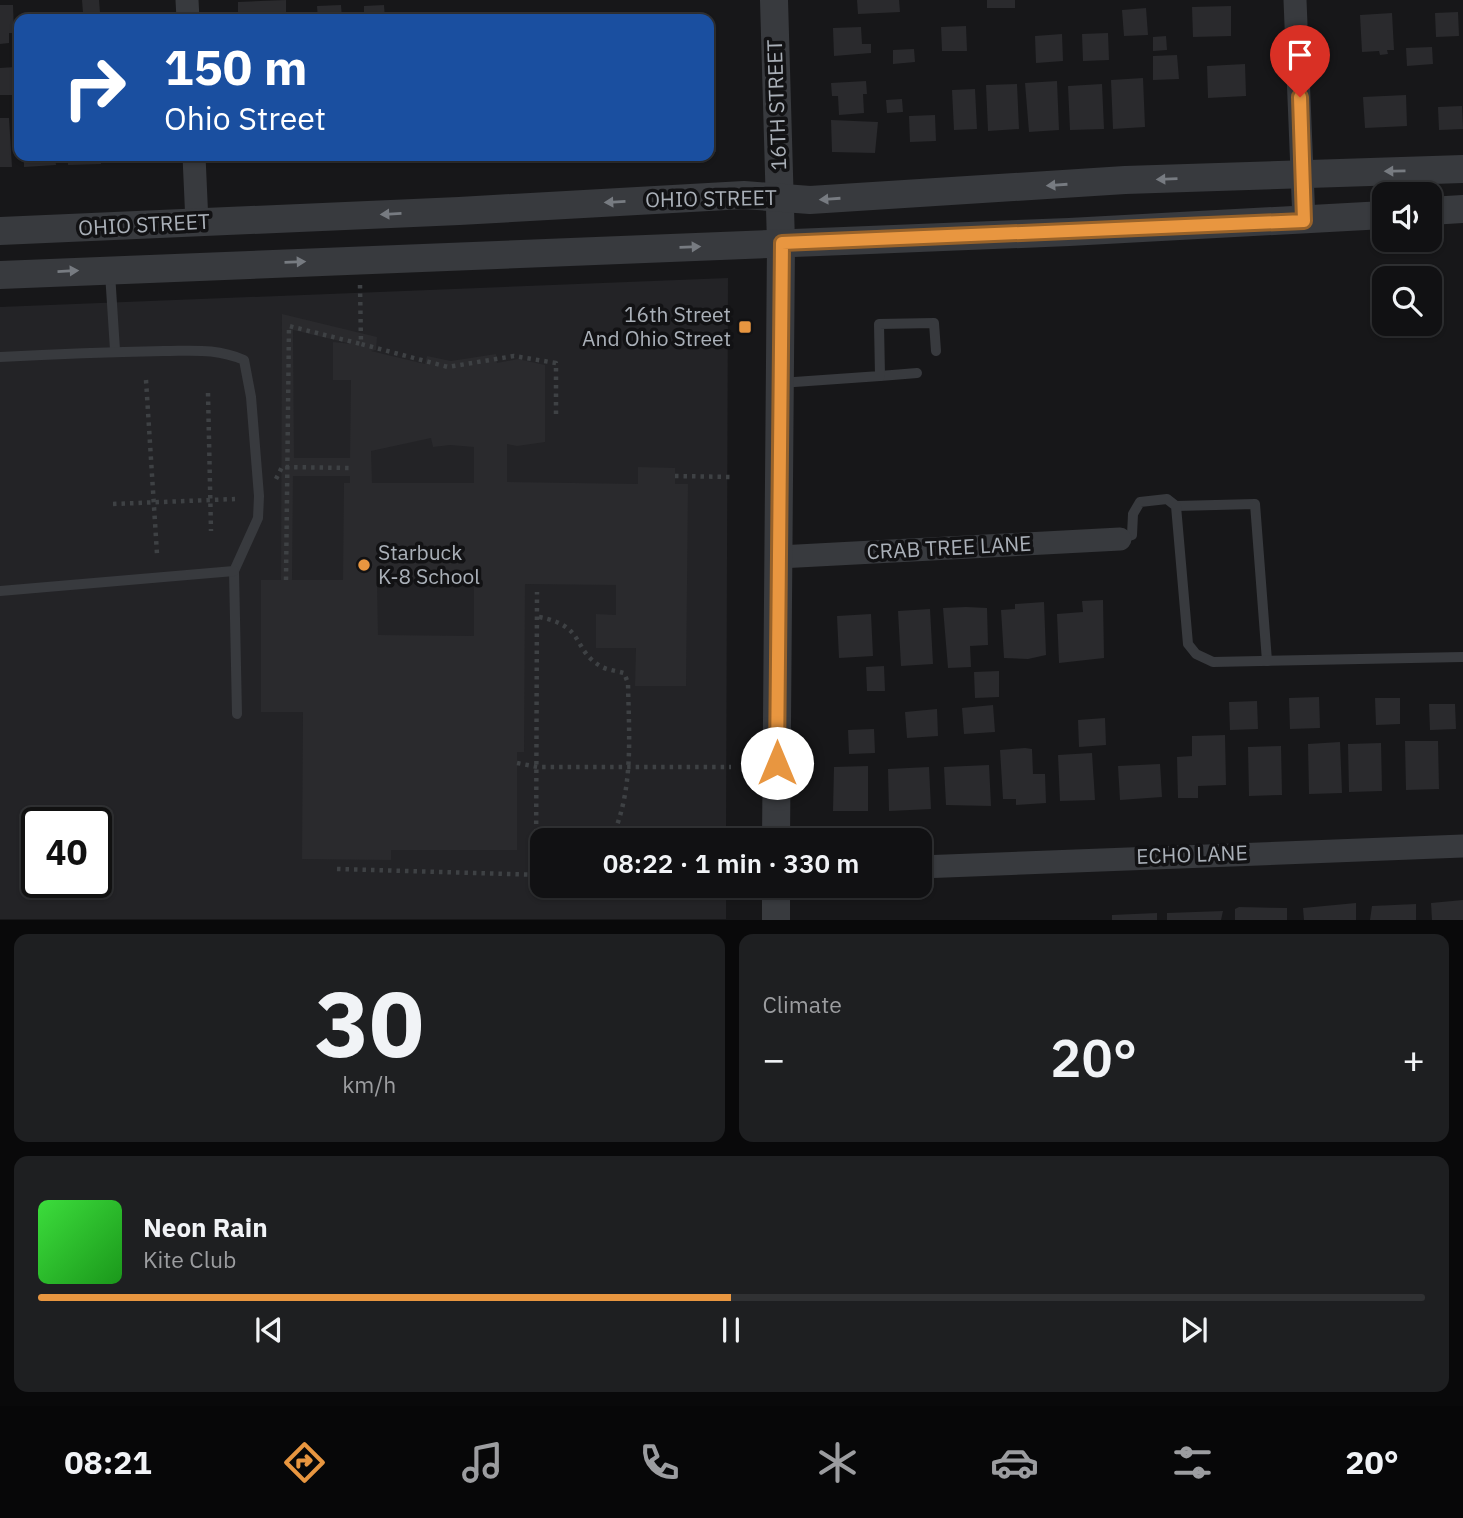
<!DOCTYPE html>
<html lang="en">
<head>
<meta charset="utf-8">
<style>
  :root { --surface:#111113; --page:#1e1f21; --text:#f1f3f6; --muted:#9c9da0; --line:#303133; --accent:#e89640 }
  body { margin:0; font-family:"IBM Plex Sans",sans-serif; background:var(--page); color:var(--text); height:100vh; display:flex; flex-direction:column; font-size:26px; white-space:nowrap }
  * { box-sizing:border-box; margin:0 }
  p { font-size:23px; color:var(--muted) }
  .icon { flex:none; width:38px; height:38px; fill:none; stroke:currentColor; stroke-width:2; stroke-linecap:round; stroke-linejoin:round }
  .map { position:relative; height:920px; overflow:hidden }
  .panel { display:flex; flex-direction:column; gap:14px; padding:14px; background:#09090a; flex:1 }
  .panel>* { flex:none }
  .hud { position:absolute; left:14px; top:14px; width:700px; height:147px; border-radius:14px; box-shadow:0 2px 5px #0004,0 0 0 2px var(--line); background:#1a4fa0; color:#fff; overflow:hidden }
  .buttons { position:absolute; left:1372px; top:182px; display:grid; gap:14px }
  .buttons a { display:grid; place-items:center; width:70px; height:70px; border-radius:14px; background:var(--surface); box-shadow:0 2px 5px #0004,0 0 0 2px var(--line); font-size:35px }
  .speed { position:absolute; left:21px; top:807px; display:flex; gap:14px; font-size:35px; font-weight:700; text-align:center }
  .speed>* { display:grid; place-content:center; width:91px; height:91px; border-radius:50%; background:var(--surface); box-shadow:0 2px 5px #0004,0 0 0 2px var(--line); line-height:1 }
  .speed .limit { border:4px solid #111; border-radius:10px; background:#fff; color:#111 }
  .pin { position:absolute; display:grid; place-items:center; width:60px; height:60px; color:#fff; margin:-72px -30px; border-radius:50% 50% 50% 0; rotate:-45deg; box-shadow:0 0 7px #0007 }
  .pin .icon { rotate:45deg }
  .me { position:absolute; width:77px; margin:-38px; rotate:0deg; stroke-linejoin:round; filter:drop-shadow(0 0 5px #0008) }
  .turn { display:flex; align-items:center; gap:24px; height:147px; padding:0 35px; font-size:32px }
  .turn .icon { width:91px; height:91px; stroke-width:2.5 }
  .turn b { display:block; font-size:49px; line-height:60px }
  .big { font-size:52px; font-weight:600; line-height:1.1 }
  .panel .tile { flex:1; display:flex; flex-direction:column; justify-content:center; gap:10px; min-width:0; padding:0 24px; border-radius:14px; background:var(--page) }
  .panel .dial { align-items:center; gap:0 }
  .dial b { font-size:91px; line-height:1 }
  .song { display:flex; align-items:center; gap:21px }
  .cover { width:84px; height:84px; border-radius:10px; background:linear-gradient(135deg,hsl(120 70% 55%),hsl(120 70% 35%)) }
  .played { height:7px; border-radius:4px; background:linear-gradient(90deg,var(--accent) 50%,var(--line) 50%) }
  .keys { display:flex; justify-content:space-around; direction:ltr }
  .heat { display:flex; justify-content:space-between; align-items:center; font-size:38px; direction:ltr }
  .panel .tiles { flex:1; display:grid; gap:14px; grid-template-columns:1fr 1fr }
  .tile:last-child { grid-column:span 2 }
  .trip { position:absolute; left:530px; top:828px; width:402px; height:70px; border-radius:14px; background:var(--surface); box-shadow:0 2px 5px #0004,0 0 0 2px var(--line); font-weight:600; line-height:70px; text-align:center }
  .tabs { display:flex; height:112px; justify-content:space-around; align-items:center; background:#070708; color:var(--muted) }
  .tabs .icon { width:49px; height:49px }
  .tabs .on { color:var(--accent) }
  .tabs b { font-size:32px; color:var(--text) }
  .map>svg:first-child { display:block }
</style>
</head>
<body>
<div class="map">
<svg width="1463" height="920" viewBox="0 0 1463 920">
  <rect width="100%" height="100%" fill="#171719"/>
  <!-- built -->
  <path fill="#232326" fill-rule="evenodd" d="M728,278l-2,562h-184v46h184v33h-726v-612zM37,822h59v60h-59z"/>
  <!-- building -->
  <g fill="#2a2a2d" fill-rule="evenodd">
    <path d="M82,0h17l1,13h-17z"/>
    <path d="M286,0v15h14v4h-62v-17z"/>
    <path d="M857,0h42l1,12 -42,2z"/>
    <rect x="987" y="0" width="28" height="8"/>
    <path d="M0,5h13l1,28h-5v10l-9,1z"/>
    <path d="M341,5l1,14h-24l-1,-13z"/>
    <path d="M384,5l1,14h-21v-13z"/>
    <path d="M1231,6v30l-38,1 -1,-30z"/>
    <path d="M1146,8l2,27 -24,1 -2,-26z"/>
    <path d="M1458,12l1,24 -23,1 -1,-24z"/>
    <path d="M1392,13l2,37h-7l1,4 -8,1 -1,-4 -17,1 -2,-37z"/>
    <path d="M966,26l1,25h-25l-1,-24z"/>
    <path d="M861,27l1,17h9v9l-37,3 -1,-28z"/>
    <path d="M1108,33l1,27 -26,1 -1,-27z"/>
    <path d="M1062,34l1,27 -27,2 -1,-27z"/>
    <path d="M1166,36l1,14 -14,1v-14z"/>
    <path d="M1432,47l1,17 -26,2 -1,-18z"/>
    <path d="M914,49l1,13 -22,2v-14z"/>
    <path d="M1177,55l2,24 -26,1v-24z"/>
    <path d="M1245,64l1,32 -38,2 -1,-32z"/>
    <path d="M15,67l1,28h-16v-27z"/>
    <path d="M1143,78l2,49 -32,2 -2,-49z"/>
    <path d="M866,81l1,13h-4l1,19 -25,2 -1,-19h-6l-1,-13z"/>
    <path d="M1057,81l2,49 -30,2 -4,-49z"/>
    <path d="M1017,84l2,45 -31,2 -2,-46z"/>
    <path d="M1102,84l2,45 -34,1 -2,-44z"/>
    <path d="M975,89l2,40 -23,1 -2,-40z"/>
    <path d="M1406,95l1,31 -42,2 -2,-31z"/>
    <path d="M902,99l1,13 -16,1 -1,-13z"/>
    <path d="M1462,106l1,23 -24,1 -1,-23z"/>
    <path d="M935,115l1,26 -26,1 -1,-26z"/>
    <path d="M0,118h9l3,49h-12z"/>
    <path d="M709,120h5l2,32 -7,1z"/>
    <path d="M831,120l47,2 -3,31 -43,-1z"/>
    <path d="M24,156h31l1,9 -32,2z"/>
    <path d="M68,156h33v8l-33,1z"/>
    <path d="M111,156h31l1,6 -32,1z"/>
    <path d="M282,314l95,23 -1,13 -5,1 54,13 2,-8 24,5 45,-7 1,9 21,-4 27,6v77l-28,4 -10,-2v38l131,2v-17l37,1v16h13l-2,202h-51l1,-38h-40v-34l20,1v-30l-91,-1 -1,168h-7v98h-126v10l-89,-1 1,-147h-42v-132h20zM293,330l59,14 -19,-2v38h18l-1,78h-56zM431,438l2,9 17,-2 24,2v36h-102l-1,-32zM293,476h57v7h-6l-1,97h-51zM377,583h97v53l-96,-1z"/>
    <path d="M1103,600l1,58 -45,5 -2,-49 26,-2 -1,-11z"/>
    <path d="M1044,602l2,53 -18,4 -24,-1 -3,-48 14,-1v-5z"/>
    <path d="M966,607l21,1 1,37 -18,1 1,21 -23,1 -5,-60z"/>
    <path d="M930,609l3,55 -32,2 -3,-55z"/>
    <path d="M871,614l2,42 -34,2 -2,-42z"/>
    <path d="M884,666l1,25h-18l-1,-24z"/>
    <path d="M999,671v26l-24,1 -1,-26z"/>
    <path d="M1319,697l1,31 -30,1 -1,-31z"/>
    <path d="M1375,698h25v26l-24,1z"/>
    <path d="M1257,701l1,28 -28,1 -1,-28z"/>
    <path d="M1429,704h26l1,25 -26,1z"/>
    <path d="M993,705l2,27 -31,2 -2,-26z"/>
    <path d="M937,709l1,27 -31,2 -2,-26z"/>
    <path d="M1105,718l1,27 -27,2 -1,-27z"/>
    <path d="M874,729l1,24 -26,1 -1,-24z"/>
    <path d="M1225,735l1,50 -28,1v12h-20l-1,-41 15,-1v-20z"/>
    <path d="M1405,741h33l1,48 -33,1z"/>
    <path d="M1340,742l2,51 -33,1 -1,-50z"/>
    <path d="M1381,743l1,48 -33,1 -1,-48z"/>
    <path d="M1281,746l1,49 -33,1 -1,-49z"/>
    <path d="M1025,748l7,1 1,25h12l1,29 -30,2v-6h-13l-3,-49z"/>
    <path d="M1092,753l3,47 -35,1 -2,-46z"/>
    <path d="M1160,764l2,33 -42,3 -2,-34z"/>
    <path d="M989,765l2,41 -45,-1 -2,-38z"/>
    <path d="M868,766v45h-35l1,-44z"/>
    <path d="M929,767l2,42 -42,2 -1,-42z"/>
    <path d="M1463,900v20h-31l-1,-17z"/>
    <path d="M1356,903v17h-52l-1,-12z"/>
    <path d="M1416,904v16h-46l2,-14z"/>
    <path d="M1239,907l48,1v12h-52v-11z"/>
    <path d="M1223,911l-2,9h-54v-7z"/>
    <path d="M1157,913v7h-45v-5z"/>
  </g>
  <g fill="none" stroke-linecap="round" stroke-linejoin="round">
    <!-- path -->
    <g stroke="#3e4144" stroke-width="4.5" stroke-dasharray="3.5 5" stroke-linecap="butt">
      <path d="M360,285l1,59 87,23 66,-11 42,7v55"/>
      <path d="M146,380l11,174"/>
      <path d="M208,393l3,138"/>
      <path d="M675,476l58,1"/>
      <path d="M276,479l6,-12 68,1"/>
      <path d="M113,504l122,-5"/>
      <path d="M286,580l3,-254 72,18"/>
      <path d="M539,617c48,9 32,33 63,50 6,3 15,4 22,6l4,10c1,54 6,107 -17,157"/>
      <path d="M517,763l21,4h193"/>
      <path d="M337,869l205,6"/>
      <path d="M536,875l1,-283"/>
    </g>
    <!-- service -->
    <g stroke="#383a3e" stroke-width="10">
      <path d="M110,273l5,77"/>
      <path d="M0,357c55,-3 109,-5 164,-6 29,0 52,-3 80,9l7,37 8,99 -1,22 -24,53 3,143"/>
      <path d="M880,376l37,-3"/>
      <path d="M780,383l100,-7 -1,-52 55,-1 2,28"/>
      <path d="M1176,506l79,-2 12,157"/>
      <path d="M1120,539l12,-4 1,-21 7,-12 27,-3 9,7 12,138 8,10 17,8 250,-5"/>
      <path d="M0,591l234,-20"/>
    </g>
    <!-- minor -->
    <g stroke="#383a3e" stroke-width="23">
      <path d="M187,0l1,19"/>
      <path d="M1295,0l9,221"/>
      <path d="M194,156l3,67"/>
      <path d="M779,557l341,-18"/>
      <path d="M920,867l543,-21"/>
    </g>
    <!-- tertiary -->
    <g stroke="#383a3e" stroke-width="28">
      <path d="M774,0l7,243 -5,597"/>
      <path d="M1430,211l33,-2"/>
      <path d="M0,231l459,-20 285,-16 66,5 315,-20 338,-11"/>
      <path d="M0,275l1069,-43 315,-17"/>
      <path d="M776,920v-34"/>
    </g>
  </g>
  <!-- one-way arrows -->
  <defs><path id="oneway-solid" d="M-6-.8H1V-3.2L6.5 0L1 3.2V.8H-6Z" transform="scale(1.75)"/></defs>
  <g fill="#777b81">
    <use href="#oneway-solid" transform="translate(1395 171) rotate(179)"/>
    <use href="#oneway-solid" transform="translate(1167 179) rotate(178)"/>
    <use href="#oneway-solid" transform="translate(1057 185) rotate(176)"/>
    <use href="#oneway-solid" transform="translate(830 199) rotate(176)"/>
    <use href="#oneway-solid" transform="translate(615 202) rotate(177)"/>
    <use href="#oneway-solid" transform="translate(391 214) rotate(177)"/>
    <use href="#oneway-solid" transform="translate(690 247) rotate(-2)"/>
    <use href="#oneway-solid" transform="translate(295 262) rotate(-2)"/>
    <use href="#oneway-solid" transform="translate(68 271) rotate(-3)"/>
  </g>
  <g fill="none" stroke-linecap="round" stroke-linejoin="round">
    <defs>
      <path id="route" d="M777,763l5,-520 522,-22 -4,-124"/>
    </defs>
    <!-- route casing -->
    <use href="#route" stroke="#97622a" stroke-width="18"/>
    <!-- route -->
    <use href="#route" stroke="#e89640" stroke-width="12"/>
  </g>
  <!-- markers -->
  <g fill="#e89640" stroke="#121214" stroke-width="2.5">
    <rect x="738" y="320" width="14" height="14" rx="3.5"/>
    <circle cx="364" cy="565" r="7"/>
  </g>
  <g text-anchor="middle" stroke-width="7" stroke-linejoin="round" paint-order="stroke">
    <!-- street labels -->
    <g font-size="21" fill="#aab0b8" stroke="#121214">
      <text transform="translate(777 105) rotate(-92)" y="7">16TH STREET</text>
      <text transform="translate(711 199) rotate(-1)" y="7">OHIO STREET</text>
      <text transform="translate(144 225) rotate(-3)" y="7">OHIO STREET</text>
      <text transform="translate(949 548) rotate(-3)" y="7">CRAB TREE LANE</text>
      <text transform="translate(1192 855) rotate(-2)" y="7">ECHO LANE</text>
    </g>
    <!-- poi labels -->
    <g font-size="21" fill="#aab0b8" stroke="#121214" text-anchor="end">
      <text x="731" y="322">16th Street<tspan x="731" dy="24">And Ohio Street</tspan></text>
      <text x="378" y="560" text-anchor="start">Starbuck<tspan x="378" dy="24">K-8 School</tspan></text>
    </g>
  </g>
</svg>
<div class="buttons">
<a><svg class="icon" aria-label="sound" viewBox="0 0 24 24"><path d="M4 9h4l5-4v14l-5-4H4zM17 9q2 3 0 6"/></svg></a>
<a><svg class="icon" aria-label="search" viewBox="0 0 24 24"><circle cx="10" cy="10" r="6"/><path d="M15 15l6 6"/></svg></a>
</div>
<div class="speed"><div class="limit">40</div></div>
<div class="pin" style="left:1300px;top:97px;background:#d93025"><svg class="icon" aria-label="arrive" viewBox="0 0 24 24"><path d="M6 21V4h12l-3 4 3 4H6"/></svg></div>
<svg class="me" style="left:777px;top:763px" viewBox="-20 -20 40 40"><circle r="19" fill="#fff"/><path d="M0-13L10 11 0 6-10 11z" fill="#e89640"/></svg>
<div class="trip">08:22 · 1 min · 330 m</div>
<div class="hud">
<div class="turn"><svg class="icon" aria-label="right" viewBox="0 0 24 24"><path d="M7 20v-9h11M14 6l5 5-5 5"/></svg><div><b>150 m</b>Ohio Street</div></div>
</div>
</div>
<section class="panel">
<div class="tiles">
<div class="tile dial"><b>30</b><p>km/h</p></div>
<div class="tile"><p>Climate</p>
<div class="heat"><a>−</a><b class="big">20°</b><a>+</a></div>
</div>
<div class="tile">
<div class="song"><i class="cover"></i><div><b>Neon Rain</b><p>Kite Club</p></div></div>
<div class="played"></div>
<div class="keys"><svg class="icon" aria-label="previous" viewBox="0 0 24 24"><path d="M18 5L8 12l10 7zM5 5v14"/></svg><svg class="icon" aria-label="pause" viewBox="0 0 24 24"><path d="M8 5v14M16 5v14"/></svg><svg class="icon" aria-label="next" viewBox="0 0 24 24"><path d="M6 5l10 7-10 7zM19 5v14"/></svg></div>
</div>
</div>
</section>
<nav class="tabs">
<b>08:21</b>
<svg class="icon on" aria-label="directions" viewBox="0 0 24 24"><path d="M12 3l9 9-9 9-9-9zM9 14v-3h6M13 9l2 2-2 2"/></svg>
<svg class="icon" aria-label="music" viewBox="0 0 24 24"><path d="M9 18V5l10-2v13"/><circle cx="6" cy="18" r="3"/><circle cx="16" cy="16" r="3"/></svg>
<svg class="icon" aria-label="phone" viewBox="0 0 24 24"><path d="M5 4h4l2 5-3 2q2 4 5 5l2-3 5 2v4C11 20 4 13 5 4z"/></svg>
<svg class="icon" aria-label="climate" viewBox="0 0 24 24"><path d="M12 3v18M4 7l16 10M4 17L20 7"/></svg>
<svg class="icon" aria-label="car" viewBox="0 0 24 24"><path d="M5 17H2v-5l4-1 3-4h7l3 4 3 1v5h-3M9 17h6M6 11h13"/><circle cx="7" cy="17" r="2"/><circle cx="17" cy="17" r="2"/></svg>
<svg class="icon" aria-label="filters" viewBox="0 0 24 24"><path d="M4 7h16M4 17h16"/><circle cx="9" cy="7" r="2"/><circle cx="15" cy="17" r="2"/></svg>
<b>20°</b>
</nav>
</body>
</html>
